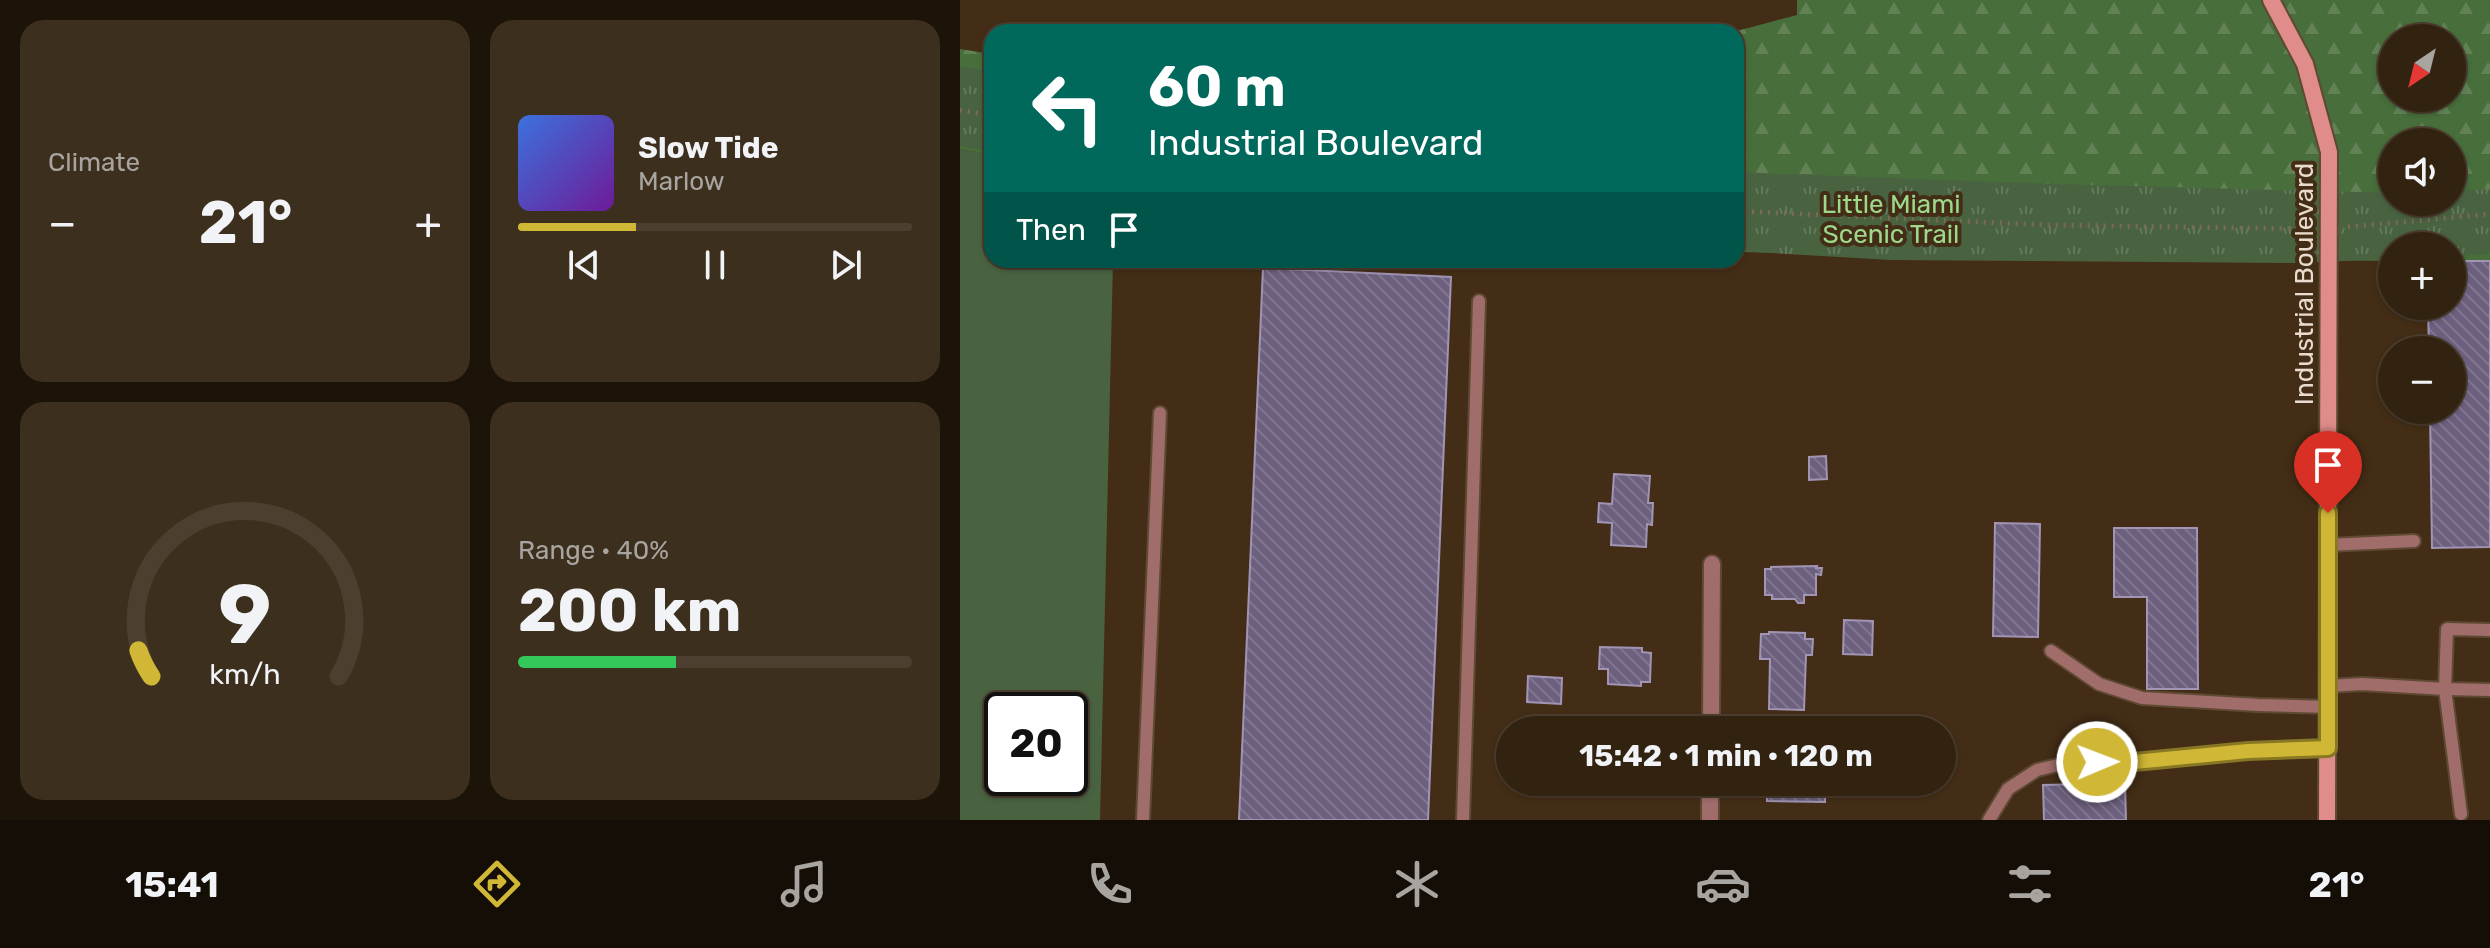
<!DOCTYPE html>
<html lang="en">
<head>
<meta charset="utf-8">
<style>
  :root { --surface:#322210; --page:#3d2f1e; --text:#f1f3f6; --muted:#a8a49f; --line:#4d3f30; --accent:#d1b736 }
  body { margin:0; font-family:Rubik,sans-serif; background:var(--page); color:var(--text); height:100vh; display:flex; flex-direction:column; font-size:30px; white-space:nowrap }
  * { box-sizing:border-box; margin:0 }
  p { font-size:26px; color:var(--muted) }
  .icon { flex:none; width:44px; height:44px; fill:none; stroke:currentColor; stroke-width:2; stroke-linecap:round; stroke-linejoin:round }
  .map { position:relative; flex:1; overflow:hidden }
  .side { display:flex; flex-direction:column; gap:20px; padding:20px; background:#1c1309; width:960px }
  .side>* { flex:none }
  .top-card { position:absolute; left:24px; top:24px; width:760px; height:244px; border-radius:24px; box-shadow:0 2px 6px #0004,0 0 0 2px var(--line); background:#00695c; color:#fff; overflow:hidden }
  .needle { width:52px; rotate:215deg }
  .tools { position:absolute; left:1418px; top:24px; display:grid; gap:16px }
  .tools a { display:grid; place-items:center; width:88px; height:88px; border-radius:50%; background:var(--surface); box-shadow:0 2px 6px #0004,0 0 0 2px var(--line); font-size:40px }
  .speed { position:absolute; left:24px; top:692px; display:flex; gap:16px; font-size:40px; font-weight:700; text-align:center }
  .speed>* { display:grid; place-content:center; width:104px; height:104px; border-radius:50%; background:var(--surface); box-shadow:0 2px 6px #0004,0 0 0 2px var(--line); line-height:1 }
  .speed .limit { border:4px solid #111; border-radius:12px; background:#fff; color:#111 }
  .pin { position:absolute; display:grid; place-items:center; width:68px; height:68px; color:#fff; margin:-82px -34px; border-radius:50% 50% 50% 0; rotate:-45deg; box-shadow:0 0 8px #0007 }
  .pin .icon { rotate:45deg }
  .me { position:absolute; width:88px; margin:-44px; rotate:89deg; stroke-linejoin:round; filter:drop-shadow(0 0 6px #0008) }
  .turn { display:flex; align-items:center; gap:28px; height:168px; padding:0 32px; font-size:36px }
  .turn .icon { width:104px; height:104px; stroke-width:2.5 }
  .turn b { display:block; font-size:56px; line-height:68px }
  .then { display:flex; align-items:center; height:76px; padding:0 32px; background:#0003; gap:16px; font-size:30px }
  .big { font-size:60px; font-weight:700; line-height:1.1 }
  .side .card { flex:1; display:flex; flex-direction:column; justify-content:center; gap:12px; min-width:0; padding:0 28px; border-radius:24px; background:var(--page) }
  .side .dial { align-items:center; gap:0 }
  .dial svg { height:208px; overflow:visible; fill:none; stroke:var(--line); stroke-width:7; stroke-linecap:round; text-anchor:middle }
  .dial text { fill:var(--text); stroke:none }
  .song { display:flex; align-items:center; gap:24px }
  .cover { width:96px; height:96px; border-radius:12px; background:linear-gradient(135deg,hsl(220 70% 55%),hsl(280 70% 35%)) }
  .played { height:8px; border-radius:4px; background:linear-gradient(90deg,var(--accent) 30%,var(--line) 30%) }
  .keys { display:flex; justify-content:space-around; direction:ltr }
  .heat { display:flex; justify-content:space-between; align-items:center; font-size:44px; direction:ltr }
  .charge { height:12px; border-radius:6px; background:linear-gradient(90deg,#34c759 40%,var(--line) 0) }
  .side .tiles { flex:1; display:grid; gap:20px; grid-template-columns:repeat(2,1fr) }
  .trip { position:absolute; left:536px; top:716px; width:460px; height:80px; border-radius:40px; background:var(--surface); box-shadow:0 2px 6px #0004,0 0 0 2px var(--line); font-weight:700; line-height:80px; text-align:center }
  .dock { display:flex; height:128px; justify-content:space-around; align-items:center; background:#140e06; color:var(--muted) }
  .dock .icon { width:56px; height:56px }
  .dock .selected { color:var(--accent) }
  .dock b { font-size:36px; color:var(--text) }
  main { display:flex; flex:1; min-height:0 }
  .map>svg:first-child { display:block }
</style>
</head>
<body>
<main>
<section class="side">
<div class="tiles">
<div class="card"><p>Climate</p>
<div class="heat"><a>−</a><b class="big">21°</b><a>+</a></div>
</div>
<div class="card">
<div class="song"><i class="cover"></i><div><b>Slow Tide</b><p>Marlow</p></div></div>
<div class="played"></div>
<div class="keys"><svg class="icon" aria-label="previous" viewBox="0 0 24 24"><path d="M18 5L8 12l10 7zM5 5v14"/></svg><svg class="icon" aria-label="pause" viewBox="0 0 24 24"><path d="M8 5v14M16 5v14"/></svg><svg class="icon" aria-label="next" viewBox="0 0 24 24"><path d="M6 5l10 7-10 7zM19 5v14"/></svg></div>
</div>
<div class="card dial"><svg viewBox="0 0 100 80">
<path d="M14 69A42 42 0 1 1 86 69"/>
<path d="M14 69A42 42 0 0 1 9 59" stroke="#d1b736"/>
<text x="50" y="56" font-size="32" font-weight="700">9</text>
<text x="50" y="72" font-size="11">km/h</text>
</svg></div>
<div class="card"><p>Range · 40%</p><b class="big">200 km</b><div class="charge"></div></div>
</div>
</section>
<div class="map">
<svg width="1530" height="820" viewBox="0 0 1530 820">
  <defs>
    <pattern id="forest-firs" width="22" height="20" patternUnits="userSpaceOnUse" patternTransform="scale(2)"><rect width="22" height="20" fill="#476e3b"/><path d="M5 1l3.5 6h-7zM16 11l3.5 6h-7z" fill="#628256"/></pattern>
    <pattern id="park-tufts" width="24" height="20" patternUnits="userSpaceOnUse" patternTransform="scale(2)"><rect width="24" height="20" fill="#496341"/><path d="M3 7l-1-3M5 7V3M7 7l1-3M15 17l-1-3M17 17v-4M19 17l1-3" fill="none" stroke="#63795b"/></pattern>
    <pattern id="building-back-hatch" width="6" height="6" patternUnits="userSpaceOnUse" patternTransform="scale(2)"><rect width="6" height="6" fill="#6c607e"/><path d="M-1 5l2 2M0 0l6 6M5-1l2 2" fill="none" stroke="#81768f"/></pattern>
  </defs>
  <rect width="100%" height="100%" fill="#432d16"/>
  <!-- grass -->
  <path fill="#496341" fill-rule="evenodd" d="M0,149l32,6v105h121l-13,560h-140zM42,710h68v68h-68z"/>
  <!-- forest -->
  <g fill="url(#forest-firs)" fill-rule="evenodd">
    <path d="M837,0h693v261h-38v-15h-60v15l-656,-9v-220h-3l64,-17zM1432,38h60v60h-60zM1432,142h60v60h-60z"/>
    <path d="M0,49l32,5v101l-32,-6z"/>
  </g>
  <!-- park -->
  <g fill="url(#park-tufts)">
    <path d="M0,66l32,6v80l-32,-6z"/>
    <path d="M776,172l288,11 368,10v9h60v-11l38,-2v65l-38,2v-10h-60v13l-97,4 -404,-3 -155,-9z"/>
  </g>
  <!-- building -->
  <g fill="url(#building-back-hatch)" stroke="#a194b4" stroke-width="2">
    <path d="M1492,261h38v286l-58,1 -2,-138h22v-60h-23l-1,-44h24z"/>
    <path d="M303,268l188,9 -23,543h-189z"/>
    <path d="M866,456l1,23 -18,1v-23z"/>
    <path d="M654,474l36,2 -2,27h5l-1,22 -5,-1 -1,23 -35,-2 1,-22 -14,-1 1,-19 13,1z"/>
    <path d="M1035,523l45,1 -2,113 -45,-1z"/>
    <path d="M1154,528h83l1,161h-51v-92h-33z"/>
    <path d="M857,566l-1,2h6l-1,7 -5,-1v21h-12v8h-6l-3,-4h-23v-4h-7v-26h6v-2z"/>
    <path d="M884,620l29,1 -1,34 -29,-1z"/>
    <path d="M809,632l36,1v6h8l-1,16h-6l-2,55 -35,-1 1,-50h-10l1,-25h8z"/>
    <path d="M640,647l42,1v4l9,1 -1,29h-9v4l-33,-2v-15h-9z"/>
    <path d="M568,676l34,2 -1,26 -34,-2z"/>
    <path d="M604,718l29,1 -1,11h-29z"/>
    <rect x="886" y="719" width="35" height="11"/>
    <path d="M806,724l32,1v3h17v2h-50z"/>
    <path d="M807,782h58v20l-58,-1z"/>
    <path d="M1165,783l1,37h-82l-1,-35z"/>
  </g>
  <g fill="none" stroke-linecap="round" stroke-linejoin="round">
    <defs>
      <g id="lane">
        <path d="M1368,545l86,-4"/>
        <path d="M1530,630l-43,-1 -2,60 45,1"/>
        <path d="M1091,651l48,33 43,14 116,7 69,2"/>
        <path d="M1369,686l33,-2 83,5 16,125"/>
        <path d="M183,820l17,-407"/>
        <path d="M503,820l16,-519"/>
        <path d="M1029,820l19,-31 29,-19 34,-8 53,1 124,-12 80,-3"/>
      </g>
      <g id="street">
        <path d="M751,730l1,-166"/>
        <path d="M750,820v-38"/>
      </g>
      <path id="secondary" d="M1311,0l34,64 24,88 -2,668"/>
    </defs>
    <!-- lane casing -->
    <use href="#lane" stroke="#5e4933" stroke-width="16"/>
    <!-- street casing -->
    <use href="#street" stroke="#5e4933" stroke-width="20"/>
    <!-- secondary casing -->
    <use href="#secondary" stroke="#5e4933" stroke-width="20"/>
    <!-- path -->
    <g stroke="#7c6955" stroke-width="5" stroke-dasharray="2 6" stroke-linecap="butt">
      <path d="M0,110l32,6"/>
      <path d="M776,211l310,14 264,4"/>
      <path d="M1388,227l142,-13"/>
    </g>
    <!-- lane -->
    <use href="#lane" stroke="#a16d6b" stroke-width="12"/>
    <!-- street -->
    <use href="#street" stroke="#a16d6b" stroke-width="16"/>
    <!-- secondary -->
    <use href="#secondary" stroke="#df8c8b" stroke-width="16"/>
  </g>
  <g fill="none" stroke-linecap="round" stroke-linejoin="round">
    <defs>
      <path id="route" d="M1137,762l27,1 124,-12 80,-3v-235"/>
    </defs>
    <!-- route casing -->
    <use href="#route" stroke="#887723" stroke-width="20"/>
    <!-- route -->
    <use href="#route" stroke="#d1b736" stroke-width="14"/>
  </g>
  <g text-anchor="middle" stroke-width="8" stroke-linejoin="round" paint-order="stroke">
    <!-- park labels -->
    <g font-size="26" fill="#9dd88b" stroke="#432d16">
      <text x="931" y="213">Little Miami<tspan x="931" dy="30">Scenic Trail</tspan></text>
    </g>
    <!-- street labels -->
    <g font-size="26" fill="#e9dbcd" stroke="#432d16">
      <text transform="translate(1344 284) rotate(-90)" y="9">Industrial Boulevard</text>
    </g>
  </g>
</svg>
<div class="tools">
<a><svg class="needle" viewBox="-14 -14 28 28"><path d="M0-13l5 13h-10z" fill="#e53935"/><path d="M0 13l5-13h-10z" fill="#a8a49f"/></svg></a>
<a><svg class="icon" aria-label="sound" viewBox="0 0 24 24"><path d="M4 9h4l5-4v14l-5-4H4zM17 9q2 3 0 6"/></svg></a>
<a>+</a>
<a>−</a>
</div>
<div class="speed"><div class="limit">20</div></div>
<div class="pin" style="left:1368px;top:513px;background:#d93025"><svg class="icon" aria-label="arrive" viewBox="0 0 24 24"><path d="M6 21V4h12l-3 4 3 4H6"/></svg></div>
<svg class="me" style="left:1137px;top:762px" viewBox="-20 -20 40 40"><circle r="17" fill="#d1b736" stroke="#fff" stroke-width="3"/><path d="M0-11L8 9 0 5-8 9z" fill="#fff"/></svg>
<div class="trip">15:42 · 1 min · 120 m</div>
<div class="top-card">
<div class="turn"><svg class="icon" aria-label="left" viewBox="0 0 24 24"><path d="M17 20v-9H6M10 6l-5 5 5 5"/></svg><div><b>60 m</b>Industrial Boulevard</div></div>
<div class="then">Then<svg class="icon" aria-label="arrive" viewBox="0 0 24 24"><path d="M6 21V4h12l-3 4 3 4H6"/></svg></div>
</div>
</div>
</main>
<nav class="dock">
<b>15:41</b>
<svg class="icon selected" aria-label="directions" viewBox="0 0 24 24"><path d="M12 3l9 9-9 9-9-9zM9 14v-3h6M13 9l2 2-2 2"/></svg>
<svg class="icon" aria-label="music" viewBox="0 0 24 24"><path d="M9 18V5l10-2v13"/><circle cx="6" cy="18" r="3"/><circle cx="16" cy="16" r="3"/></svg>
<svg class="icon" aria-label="phone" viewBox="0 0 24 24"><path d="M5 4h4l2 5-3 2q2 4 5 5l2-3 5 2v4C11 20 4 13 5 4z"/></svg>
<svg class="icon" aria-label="climate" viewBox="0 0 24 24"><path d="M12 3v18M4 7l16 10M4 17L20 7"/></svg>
<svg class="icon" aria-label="car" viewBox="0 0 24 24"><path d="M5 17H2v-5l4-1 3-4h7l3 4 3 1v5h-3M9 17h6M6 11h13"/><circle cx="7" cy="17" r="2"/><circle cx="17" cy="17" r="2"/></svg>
<svg class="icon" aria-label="filters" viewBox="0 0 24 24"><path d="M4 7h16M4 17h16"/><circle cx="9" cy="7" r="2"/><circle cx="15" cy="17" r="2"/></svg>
<b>21°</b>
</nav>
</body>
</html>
